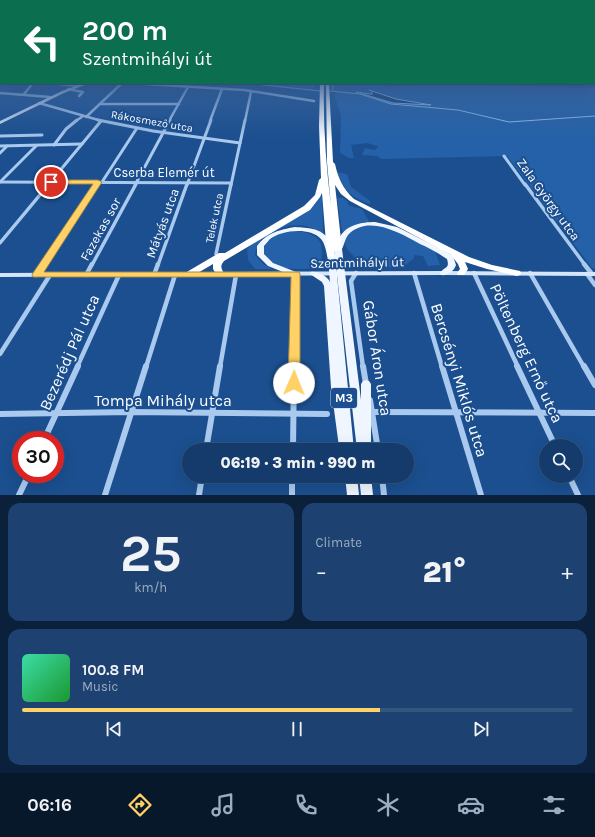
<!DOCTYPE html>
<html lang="en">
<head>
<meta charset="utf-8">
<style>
  :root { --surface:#143b6b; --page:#1d4271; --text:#f1f3f6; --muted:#9dadc1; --line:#33557e; --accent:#ffd166 }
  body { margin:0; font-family:Karla,sans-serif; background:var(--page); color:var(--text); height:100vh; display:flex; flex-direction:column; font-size:15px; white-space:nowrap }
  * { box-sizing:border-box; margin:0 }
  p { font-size:13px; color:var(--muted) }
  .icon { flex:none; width:22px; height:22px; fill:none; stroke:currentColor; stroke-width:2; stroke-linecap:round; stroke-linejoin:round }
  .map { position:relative; height:495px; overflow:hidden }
  .panel { display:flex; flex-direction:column; gap:8px; padding:8px; background:#0b203b; flex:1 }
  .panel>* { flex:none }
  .hud { position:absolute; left:0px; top:0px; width:595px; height:84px; box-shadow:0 4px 16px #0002,0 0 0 1px var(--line); background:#0b6e4f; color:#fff; overflow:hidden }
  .tools { position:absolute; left:539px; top:439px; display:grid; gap:8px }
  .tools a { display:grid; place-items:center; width:44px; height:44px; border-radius:50%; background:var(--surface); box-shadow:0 4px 16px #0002,0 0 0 1px var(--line); font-size:20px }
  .speed { position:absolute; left:12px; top:431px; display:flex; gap:8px; font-size:20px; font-weight:700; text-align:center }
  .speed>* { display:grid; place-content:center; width:52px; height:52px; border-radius:50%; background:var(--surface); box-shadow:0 4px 16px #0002,0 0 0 1px var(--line); line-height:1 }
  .speed .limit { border:6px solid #d22; background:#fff; color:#111 }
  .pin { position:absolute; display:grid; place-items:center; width:34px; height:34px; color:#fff; margin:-17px; border:2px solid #fff; border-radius:50%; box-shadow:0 1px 4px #0007 }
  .me { position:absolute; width:44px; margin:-22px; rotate:1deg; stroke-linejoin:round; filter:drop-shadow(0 0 3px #0008) }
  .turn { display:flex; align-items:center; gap:14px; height:84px; padding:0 16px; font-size:18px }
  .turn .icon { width:52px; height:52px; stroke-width:2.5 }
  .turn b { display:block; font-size:28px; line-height:34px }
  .big { font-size:30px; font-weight:800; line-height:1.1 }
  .panel .card { flex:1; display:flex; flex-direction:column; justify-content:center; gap:6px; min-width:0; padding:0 14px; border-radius:12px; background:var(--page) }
  .panel .dial { align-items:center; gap:0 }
  .dial b { font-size:52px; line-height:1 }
  .song { display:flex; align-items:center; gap:12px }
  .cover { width:48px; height:48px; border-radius:6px; background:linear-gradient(135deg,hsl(160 70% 55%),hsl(130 70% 35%)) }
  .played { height:4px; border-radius:2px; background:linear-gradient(90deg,var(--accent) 65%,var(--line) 65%) }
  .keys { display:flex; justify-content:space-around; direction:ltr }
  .heat { display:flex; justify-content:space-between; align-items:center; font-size:22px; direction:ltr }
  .panel .tiles { flex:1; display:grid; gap:8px; grid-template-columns:1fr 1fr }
  .card:last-child { grid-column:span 2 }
  .trip { position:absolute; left:182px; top:443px; width:232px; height:40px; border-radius:20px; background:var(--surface); box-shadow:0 4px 16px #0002,0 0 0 1px var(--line); font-weight:800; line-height:40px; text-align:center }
  .tab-bar { display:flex; height:64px; justify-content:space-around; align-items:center; background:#08182b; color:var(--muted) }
  .tab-bar .icon { width:28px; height:28px }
  .tab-bar .selected { color:var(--accent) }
  .tab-bar b { font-size:18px; color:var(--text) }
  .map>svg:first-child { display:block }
</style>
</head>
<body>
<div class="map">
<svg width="595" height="495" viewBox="0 0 595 495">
  <rect width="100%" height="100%" fill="#1b4f8f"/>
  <!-- green -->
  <g fill="#2461a8" fill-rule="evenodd">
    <path d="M241,83h74v6l4,1v2z"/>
    <path d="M330,83l52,1 1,3 60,-3 152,4v180h-3l-85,-112 -126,3 -4,-3 -15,-1 3,-7 10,2 3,-3 -1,-1 -10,-3 -16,2 3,13h-5l-9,-5 1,-37 -7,-22 4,-1 -8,-3zM373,91l11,5 44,8 -35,-1 -34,-11 13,2z"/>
    <path d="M336,172l11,2 4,13 18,13 2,3 -2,1c-20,-9 -24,-12 -33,-32z"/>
    <path d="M320,195l2,2 1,37c-7,-4 -14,-8 -23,-9 -18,-1 -43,12 -45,30l8,9 9,5h-17l-7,-9 -1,-11 11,-11z"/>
    <path d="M337,198h6l5,4 -1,2 3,2 12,3 8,14 -26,9 -2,-1z"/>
    <path d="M369,225c24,1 45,14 66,25l5,15 -12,1 -5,-10 -9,-1v3l-12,10 -23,-1 -19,-4 -13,-14 -3,-7c4,-11 14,-15 25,-17z"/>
    <path d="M297,231c23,4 27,9 24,33l3,4c-23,0 -49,7 -61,-17 5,-18 17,-19 34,-20z"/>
  </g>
  <!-- water -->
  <path fill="#123a6d" stroke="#9cc4f0" d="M372,91l24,8 35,6 -38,-2 -37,-11 14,2h2z"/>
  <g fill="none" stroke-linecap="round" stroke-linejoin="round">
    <!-- stream -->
    <g stroke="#9cc4f0" stroke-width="1">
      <path d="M245,83l75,8"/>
      <path d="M333,83v7"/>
      <path d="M369,90l3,1"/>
      <path d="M330,91l30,3 31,10 67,6 51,12 86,-6"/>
    </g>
    <!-- street-far4 -->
    <g stroke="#a9c9ee" stroke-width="2.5">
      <path d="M52,83l25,3"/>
      <path d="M128,83l116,7 70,11"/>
      <path d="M68,89l15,3 -4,4"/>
      <path d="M0,93l50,4"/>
      <path d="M24,94l9,-11"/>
      <path d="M39,103l63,18"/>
      <path d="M100,104h79"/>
      <path d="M86,117l36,-34"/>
      <path d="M76,121l7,-5"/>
      <path d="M169,121l19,-34"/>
      <path d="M210,121l12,-32"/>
      <path d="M245,121l6,-29"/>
    </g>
    <!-- street-far3 -->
    <g stroke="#a9c9ee" stroke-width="3">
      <path d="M98,120l55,11 87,12"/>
      <path d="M0,136l42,-1"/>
      <path d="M54,145l12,-16 11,-9"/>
      <path d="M0,146l82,-2"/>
      <path d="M0,153l7,-7"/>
      <path d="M504,156l21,29"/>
      <path d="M0,182l231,1"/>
      <path d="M0,182l36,-36"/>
      <path d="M102,182l35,-54"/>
      <path d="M48,185l53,-64"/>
      <path d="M96,185l2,-3"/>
      <path d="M135,185l35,-65"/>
      <path d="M187,185l24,-65"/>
      <path d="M231,185l14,-65"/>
    </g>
    <!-- street-far2 -->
    <g stroke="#a9c9ee" stroke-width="3.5">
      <path d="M525,184l60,81"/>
      <path d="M0,243l49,-59"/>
      <path d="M216,254l15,-70"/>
      <path d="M43,265l54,-81"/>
      <path d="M92,265l44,-81"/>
      <path d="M158,265l29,-81"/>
    </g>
    <!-- street-far1 -->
    <g stroke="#a9c9ee" stroke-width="4.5">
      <path d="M584,264l8,10"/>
      <path d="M356,273l-5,8 12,86"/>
      <path d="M414,273l28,94"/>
      <path d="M474,273l44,94"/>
      <path d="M530,273l54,94"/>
      <path d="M587,274l8,11"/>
      <path d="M36,275l7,-11"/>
      <path d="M86,275l6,-11"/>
      <path d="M154,275l4,-11"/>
      <path d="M0,354l50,-79"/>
      <path d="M77,367l42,-92"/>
      <path d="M146,367l29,-92"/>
      <path d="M220,367l16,-92"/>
      <path d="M294,367l2,-93"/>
    </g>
    <!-- street -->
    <g stroke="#a9c9ee" stroke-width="6">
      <path d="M363,366l3,18"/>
      <path d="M442,366l39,129"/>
      <path d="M517,366l38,80"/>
      <path d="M584,366l11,19"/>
      <path d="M370,400l8,50"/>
      <path d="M373,412l222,1"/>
      <path d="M0,414l131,-2 196,2"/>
      <path d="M44,440l34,-74"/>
      <path d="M206,450l14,-84"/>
      <path d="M293,450l1,-84"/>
      <path d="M292,476v19"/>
      <path d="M382,476l2,19"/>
      <path d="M569,476l9,19"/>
      <path d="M19,495l10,-21"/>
      <path d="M105,495l41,-129"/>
      <path d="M199,495l3,-19"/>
    </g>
    <!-- secondary -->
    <g fill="#d6e6fa" fill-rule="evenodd">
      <rect x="0" y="75" width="1" height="2"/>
      <path d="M84,83h6l-26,10 -64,31v-3l62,-30z"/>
      <path d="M444,271l151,1v4l-151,-1 -444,2v-4z"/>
    </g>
    <!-- primary -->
    <g fill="#f0f6ff" fill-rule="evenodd">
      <path d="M375,222l22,5 42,21 14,8 3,9c-2,6 -8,11 -15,10l-1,-2c5,-7 10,-4 7,-14 -9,-6 -18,-11 -27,-15 -20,-11 -52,-30 -72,-9 -3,4 -4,10 -6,14l19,151v-16l2,-3 3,-1 3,1 2,3v66h-14l-23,-201c3,-4 4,-8 6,-12 6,-12 22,-15 35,-15z"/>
      <path d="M295,227c12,1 27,1 33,12 3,5 4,11 7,16l19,195h-14l-1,-3 -8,-60 -7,-101 -2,-4 -12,-8 1,-2c7,-1 16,4 19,10 -1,-11 -2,-35 -9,-43 -11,-12 -39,-9 -51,0 -2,2 -4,5 -6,7v8l9,9 23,9 1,2 -4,2 -25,-10 -11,-11v-9c11,-14 22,-16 38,-19z"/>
      <path d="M345,476h12l2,19h-12z"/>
      <path d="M359,476h12l2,19h-12z"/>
    </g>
    <!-- highway -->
    <path fill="#fff" fill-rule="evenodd" d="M320,83h4c-1,41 2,82 7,123l-4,-44 -1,-79 3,1 4,78 2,2c3,14 8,25 19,35l115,58 23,8 28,6 1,2 -1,2 -3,1 -30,-7 -22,-7 3,7 -4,6h-6l-1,-2 3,-4 -2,-5 -7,-9 -101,-54 -9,-7 -6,-9 7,64 -4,2 -3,-1 -1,7h-6l-1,-2 -5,-62 -2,4 -10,13 -86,51c-5,6 -2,8 1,14l-1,2h-6l-5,-8v-5l-22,13h-6l-1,-2 1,-2 34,-20h6l79,-47 11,-11 4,-15 2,-2 -2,-52z"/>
  </g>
  <!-- sky -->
  <linearGradient id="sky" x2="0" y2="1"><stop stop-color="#0f2b4f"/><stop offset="0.51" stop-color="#39639b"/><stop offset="1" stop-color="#39639b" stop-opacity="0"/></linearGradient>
  <rect width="595" height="140" fill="url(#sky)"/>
  <!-- route -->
  <path fill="#ffd166" stroke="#a68842" d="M49,180h49l4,2 -58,90h255l1,2v109l-2,3 -4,2 -5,-2 -1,-3 3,-106h-258l-1,-2 1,-2 60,-89h-42l-2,-1z"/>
  <g text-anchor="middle" stroke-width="4" stroke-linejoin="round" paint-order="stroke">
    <!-- far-street labels -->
    <g font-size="11" fill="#fff" stroke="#1b4f8f">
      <text transform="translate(152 121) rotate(10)" y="4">Rákosmező utca</text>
      <text transform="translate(214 218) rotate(-78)" y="4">Telek utca</text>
    </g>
    <!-- shield labels -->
    <rect fill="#1b4f8f" stroke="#bbcadd" stroke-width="1" x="331" y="388" width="26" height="20" rx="3"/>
    <g font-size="12" font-weight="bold" fill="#fff">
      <text x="344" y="402">M3</text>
    </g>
    <!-- street labels -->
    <g font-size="13" fill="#fff" stroke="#1b4f8f">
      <text x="164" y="177">Cserba Elemér út</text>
      <text transform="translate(549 199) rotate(54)" y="5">Zala György utca</text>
      <text transform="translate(162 223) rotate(-70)" y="5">Mátyás utca</text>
      <text transform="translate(100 229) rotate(-61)" y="5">Fazekas sor</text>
      <text transform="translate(357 262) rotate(-1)" y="5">Szentmihályi út</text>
    </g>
    <!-- near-street labels -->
    <g font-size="16" fill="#fff" stroke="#1b4f8f">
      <text transform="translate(69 352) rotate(-66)" y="6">Bezerédj Pál utca</text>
      <text transform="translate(527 353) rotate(65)" y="6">Pöltenberg Ernő utca</text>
      <text transform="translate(378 358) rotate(81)" y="6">Gábor Áron utca</text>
      <text transform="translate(460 380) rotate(73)" y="6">Bercsényi Miklós utca</text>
      <text x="163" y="406">Tompa Mihály utca</text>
    </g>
  </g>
</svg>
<div class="tools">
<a><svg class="icon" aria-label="search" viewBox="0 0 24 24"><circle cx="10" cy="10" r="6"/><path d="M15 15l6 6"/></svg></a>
</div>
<div class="speed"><div class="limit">30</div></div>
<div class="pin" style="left:51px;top:182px;background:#d93025"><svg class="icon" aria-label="arrive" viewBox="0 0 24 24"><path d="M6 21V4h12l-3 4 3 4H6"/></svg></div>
<svg class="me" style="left:294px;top:383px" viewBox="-20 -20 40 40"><circle r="19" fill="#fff"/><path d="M0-13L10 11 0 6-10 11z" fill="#ffd166"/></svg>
<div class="trip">06:19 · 3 min · 990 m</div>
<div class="hud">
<div class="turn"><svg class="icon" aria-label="left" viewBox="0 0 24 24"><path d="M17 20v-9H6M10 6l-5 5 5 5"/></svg><div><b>200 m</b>Szentmihályi út</div></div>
</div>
</div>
<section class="panel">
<div class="tiles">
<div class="card dial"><b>25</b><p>km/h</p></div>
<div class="card"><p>Climate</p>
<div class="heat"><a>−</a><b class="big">21°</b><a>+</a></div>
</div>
<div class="card">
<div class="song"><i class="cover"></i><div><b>100.8 FM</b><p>Music</p></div></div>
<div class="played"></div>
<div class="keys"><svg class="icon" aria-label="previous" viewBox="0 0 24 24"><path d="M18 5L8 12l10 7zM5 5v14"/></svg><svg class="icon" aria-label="pause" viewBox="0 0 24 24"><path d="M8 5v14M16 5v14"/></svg><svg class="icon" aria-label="next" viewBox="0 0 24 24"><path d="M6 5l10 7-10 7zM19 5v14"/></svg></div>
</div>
</div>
</section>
<nav class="tab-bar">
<b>06:16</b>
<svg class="icon selected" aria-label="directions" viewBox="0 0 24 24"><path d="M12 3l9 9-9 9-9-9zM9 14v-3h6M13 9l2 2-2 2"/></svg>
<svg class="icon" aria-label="music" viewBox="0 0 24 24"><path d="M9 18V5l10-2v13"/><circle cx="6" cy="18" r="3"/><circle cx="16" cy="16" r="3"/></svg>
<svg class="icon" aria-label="phone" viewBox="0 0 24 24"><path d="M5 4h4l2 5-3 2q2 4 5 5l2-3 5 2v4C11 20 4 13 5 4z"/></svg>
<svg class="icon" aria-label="climate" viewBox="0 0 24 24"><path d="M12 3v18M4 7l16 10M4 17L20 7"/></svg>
<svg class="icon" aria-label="car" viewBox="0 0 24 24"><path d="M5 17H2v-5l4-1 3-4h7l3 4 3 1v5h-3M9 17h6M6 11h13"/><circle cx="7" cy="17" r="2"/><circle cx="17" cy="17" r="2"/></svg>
<svg class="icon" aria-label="filters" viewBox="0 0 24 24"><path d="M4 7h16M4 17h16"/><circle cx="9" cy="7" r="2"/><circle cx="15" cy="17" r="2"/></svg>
</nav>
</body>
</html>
